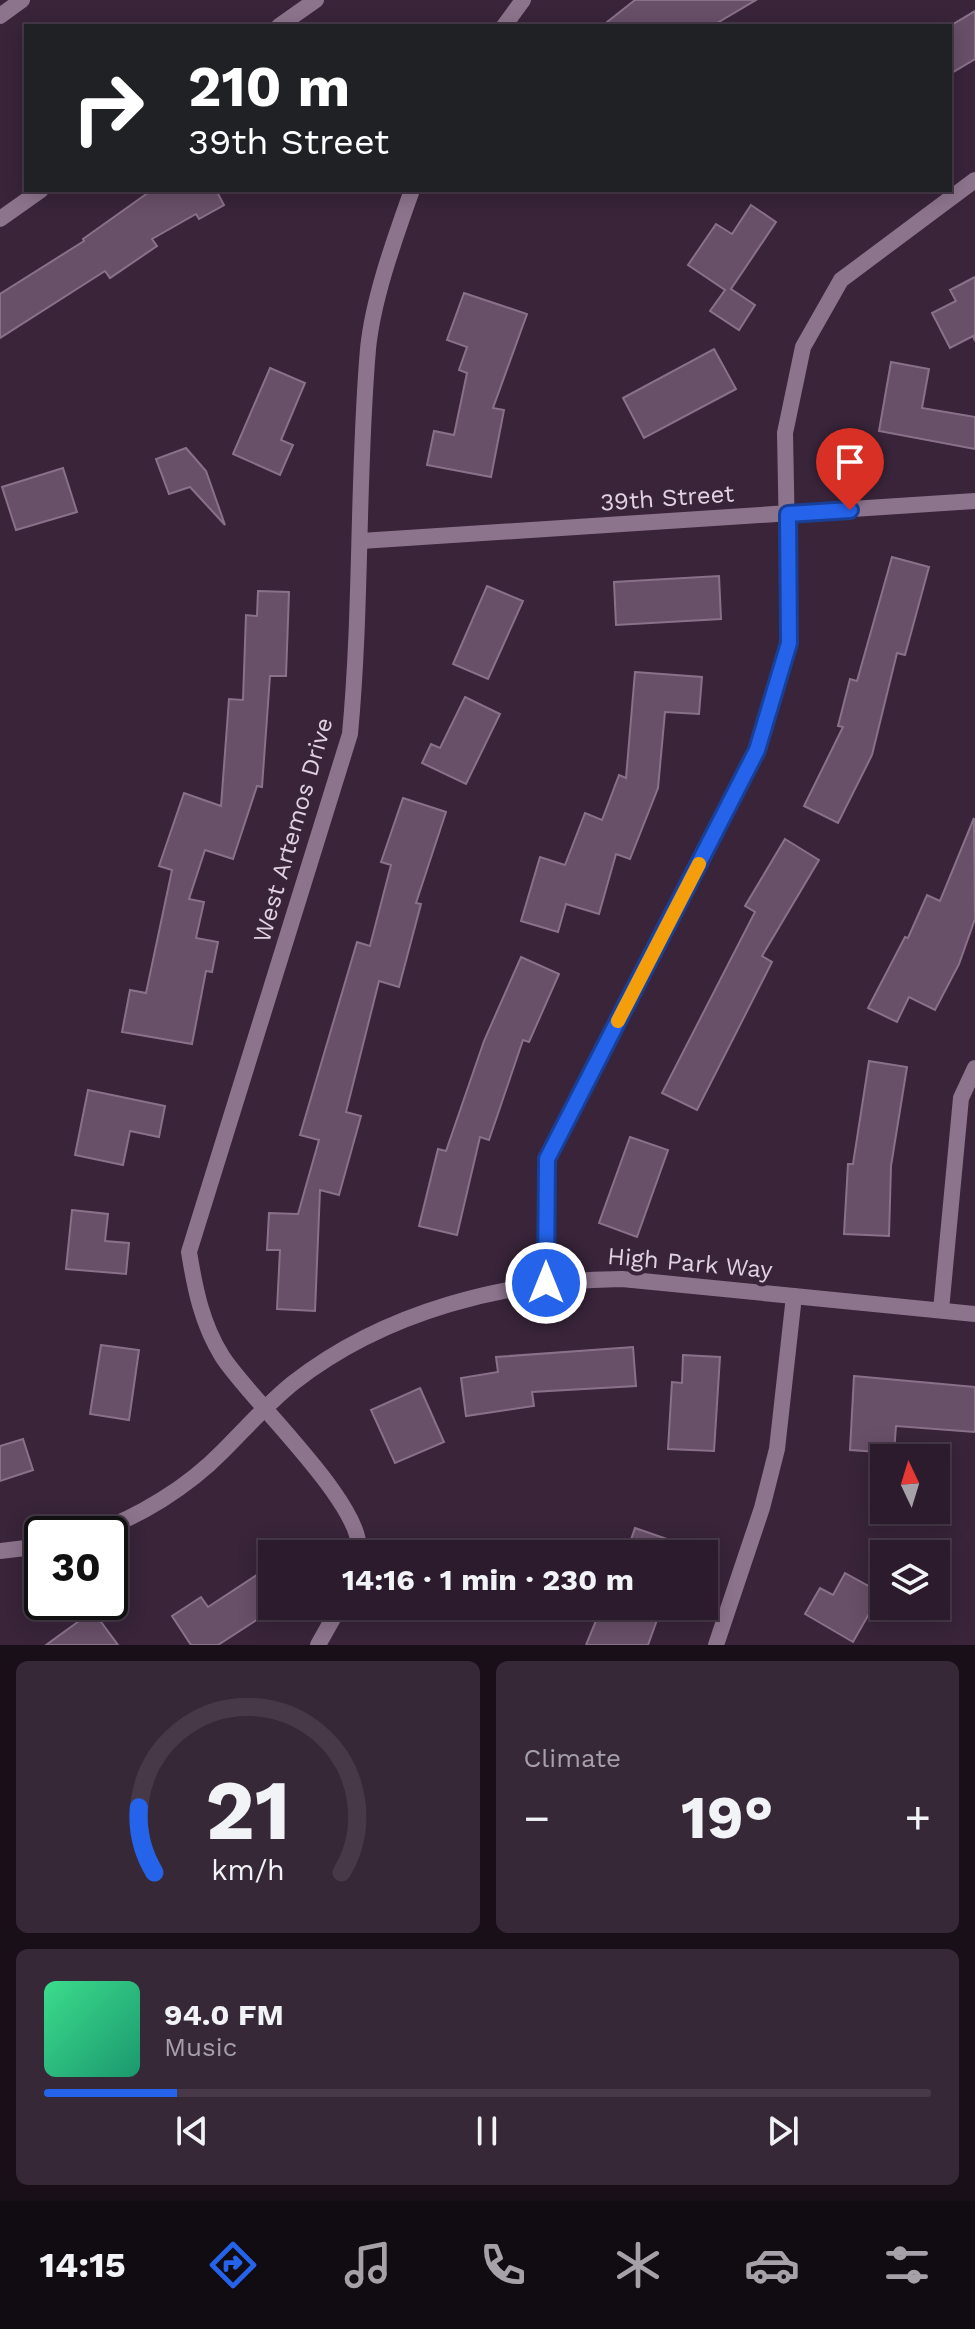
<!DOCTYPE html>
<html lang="en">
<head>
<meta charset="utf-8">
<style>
  :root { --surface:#2b1b2c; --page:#372838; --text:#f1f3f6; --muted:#a6a1a9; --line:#473948; --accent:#2563eb }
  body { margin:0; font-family:"Work Sans",sans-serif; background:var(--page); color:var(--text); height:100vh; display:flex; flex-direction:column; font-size:30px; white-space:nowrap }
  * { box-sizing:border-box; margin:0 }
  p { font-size:26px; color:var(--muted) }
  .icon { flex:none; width:44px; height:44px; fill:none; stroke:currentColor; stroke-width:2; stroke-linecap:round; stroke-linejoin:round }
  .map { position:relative; height:1645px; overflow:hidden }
  .drawer { display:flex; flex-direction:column; gap:16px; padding:16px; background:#180f18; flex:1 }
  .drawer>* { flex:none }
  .guide { position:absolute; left:24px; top:24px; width:928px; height:168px; border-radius:0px; box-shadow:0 4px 20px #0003,0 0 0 2px var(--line); background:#202124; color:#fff; overflow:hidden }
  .needle { width:52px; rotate:356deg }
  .tools { position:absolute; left:870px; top:1444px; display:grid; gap:16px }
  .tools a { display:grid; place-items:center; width:80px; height:80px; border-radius:0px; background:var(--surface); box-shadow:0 4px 20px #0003,0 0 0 2px var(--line); font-size:40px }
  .speed { position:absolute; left:24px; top:1516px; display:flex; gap:16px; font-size:40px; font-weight:700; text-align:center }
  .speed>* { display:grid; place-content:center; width:104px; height:104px; border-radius:50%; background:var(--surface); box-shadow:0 4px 20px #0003,0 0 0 2px var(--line); line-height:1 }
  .speed .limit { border:4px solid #111; border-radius:12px; background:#fff; color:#111 }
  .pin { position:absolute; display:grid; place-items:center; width:68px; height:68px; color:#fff; margin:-82px -34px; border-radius:50% 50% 50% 0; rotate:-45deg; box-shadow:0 0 8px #0007 }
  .pin .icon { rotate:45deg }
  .me { position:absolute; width:88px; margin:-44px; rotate:0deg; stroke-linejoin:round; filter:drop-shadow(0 0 6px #0008) }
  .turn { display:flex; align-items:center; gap:28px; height:168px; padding:0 32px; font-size:36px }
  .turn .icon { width:104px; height:104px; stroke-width:2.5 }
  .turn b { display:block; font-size:56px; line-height:68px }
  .big { font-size:60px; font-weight:700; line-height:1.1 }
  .drawer .card { flex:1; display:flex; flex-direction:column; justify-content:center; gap:12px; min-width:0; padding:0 28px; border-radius:12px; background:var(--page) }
  .drawer .dial { align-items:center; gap:0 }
  .dial svg { height:208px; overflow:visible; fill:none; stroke:var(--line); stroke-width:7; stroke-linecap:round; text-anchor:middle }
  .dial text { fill:var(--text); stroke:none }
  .song { display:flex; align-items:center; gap:24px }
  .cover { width:96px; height:96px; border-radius:12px; background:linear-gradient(135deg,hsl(150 70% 55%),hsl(160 70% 35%)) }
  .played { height:8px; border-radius:4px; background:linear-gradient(90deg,var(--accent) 15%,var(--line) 15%) }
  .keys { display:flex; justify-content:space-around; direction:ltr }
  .heat { display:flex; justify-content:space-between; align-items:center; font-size:44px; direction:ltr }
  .drawer .tiles { flex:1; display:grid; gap:16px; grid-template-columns:1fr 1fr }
  .card:last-child { grid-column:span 2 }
  .trip { position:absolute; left:258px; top:1540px; width:460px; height:80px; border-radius:0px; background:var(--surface); box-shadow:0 4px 20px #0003,0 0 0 2px var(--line); font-weight:700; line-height:80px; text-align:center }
  .tab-bar { display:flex; height:128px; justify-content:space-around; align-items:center; background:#110b12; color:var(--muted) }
  .tab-bar .icon { width:56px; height:56px }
  .tab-bar .current { color:var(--accent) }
  .tab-bar b { font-size:36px; color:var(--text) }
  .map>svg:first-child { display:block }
</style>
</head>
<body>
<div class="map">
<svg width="975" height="1645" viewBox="0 0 975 1645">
  <rect width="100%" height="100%" fill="#39243a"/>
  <!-- building -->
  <g fill="#685068" stroke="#8a718a" stroke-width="2">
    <path d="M635,0h121l-44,26h-110z"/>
    <path d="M975,11v48l-25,15v-48z"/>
    <path d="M152,190h64l8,15 -25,14 -3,-5 -44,25 5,7 -47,32 -5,-7 -105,67v-44l84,-53 -1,-2z"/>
    <path d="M751,205l25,17 -45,67 24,16 -16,25 -29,-19 15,-21 -37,-25 28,-41 16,10z"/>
    <path d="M975,277v64l-2,-5 -23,12 -18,-35 24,-12 -6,-11z"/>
    <path d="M464,293l63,21 -34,94 11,2 -13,67 -64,-12 7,-34 20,4 13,-62 -8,-3 8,-23 -20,-7z"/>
    <path d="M714,349l22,40 -92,49 -21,-40z"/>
    <path d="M891,362l38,7 -7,39 53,9v32l-96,-18z"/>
    <path d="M270,368l35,15 -24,57 12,5 -13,30 -47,-21z"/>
    <path d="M186,448l20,23 19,54 -35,-38 -21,7 -13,-35z"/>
    <path d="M63,468l14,44 -61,18 -14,-43z"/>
    <path d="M892,557l37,10 -24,88 -8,-2 -25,102 -34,68 -34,-17 39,-79 -5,-1 12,-47 7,2z"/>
    <path d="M719,576l2,43 -105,6 -2,-43z"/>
    <path d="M487,586l36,15 -35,78 -35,-15z"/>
    <path d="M258,591l31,1 -3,84h-16l-8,111 -5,-1 -24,73 -28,-9 -16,49 15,3 -8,36 22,4 -6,30 -6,-1 -14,73 -70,-12 8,-42 16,3 26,-123 -13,-4 25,-73 37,13 8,-107 14,1 3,-85 11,1z"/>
    <path d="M635,672l67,5 -3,37 -34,-2 -7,76 -28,71 -14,-5 -17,60 -33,-10 -8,28 -37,-11 19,-64 25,8 20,-52 17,7 17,-45 7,3z"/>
    <path d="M465,697l35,17 -34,70 -44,-21 9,-19 9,4z"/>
    <path d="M403,798l43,14 -30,91 5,1 -22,83 -20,-6 -33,131 15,4 -22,79 -19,-5 -5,121 -38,-2 3,-59h-13l2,-37 29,1 21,-74 -19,-5 57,-193 13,4 21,-81 -10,-3z"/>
    <path d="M974,818l1,101 -16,45 -24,46 -26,-13 -12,25 -29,-14 37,-71 3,1 19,-43 13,6z"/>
    <path d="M785,839l34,21 -57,96 10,6 -75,148 -35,-17 93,-181 -10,-6z"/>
    <path d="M521,957l38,17 -30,68 -6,-2 -34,100 -9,-3 -23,98 -38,-9 19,-77 8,2 38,-110z"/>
    <path d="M869,1061l38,6 -16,99 -2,70 -45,-2 4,-70h5z"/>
    <path d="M88,1090l77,16 -6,31 -29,-6 -7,34 -48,-10z"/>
    <path d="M630,1137l38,13 -31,87 -38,-14z"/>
    <path d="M72,1210l36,4 -3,27 24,2 -3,31 -60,-5z"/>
    <path d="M101,1345l38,5 -10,70 -39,-6z"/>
    <path d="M633,1347l3,39 -104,6 2,14 -68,10 -5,-38 37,-6 -2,-15z"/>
    <path d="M683,1355l37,2 -6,94 -46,-2 4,-67 10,1z"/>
    <path d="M854,1376l121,11v45l-79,-6 -2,27 -44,-3z"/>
    <path d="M420,1388l24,54 -49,21 -24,-53z"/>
    <path d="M23,1439l10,31 -33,11v-35z"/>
    <path d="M635,1528l67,23 -1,3h-75z"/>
    <path d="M272,1565v45l-54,35h-27l-19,-29 29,-19 7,10z"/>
    <path d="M845,1573l36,20 -28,49 -48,-28 15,-26 13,7z"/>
    <path d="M602,1606h60l-14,39h-62z"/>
    <path d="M93,1611l25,34h-72z"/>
  </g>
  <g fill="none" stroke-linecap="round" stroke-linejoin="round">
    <!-- minor -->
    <g stroke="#8d748d" stroke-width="16">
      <path d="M0,16l22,-16"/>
      <path d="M279,26l37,-26"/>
      <path d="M504,26l19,-26"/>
      <path d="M0,219l41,-29"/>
      <path d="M361,541l614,-40"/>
      <path d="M546,1283l1,-124 210,-409 32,-107 -4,-210 18,-86 38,-67 134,-100"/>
      <path d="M941,1310l20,-212 14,-30"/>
      <path d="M358,1554c12,-45 -111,-157 -136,-198 -20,-32 -27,-67 -33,-104l161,-518c12,-128 7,-257 18,-385 5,-51 27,-111 44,-159"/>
      <path d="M318,1645l22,-39"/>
      <path d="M716,1645l46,-137 15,-59 17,-153"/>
    </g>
    <!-- tertiary -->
    <g stroke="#8d748d" stroke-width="16">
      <path d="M91,1534c48,-17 97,-47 132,-83 23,-23 44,-47 70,-68 92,-72 214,-103 329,-104l353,35"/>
      <path d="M0,1551l42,-5"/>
    </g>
  </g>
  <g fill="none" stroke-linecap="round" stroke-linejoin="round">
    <defs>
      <path id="route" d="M546,1283l1,-124 210,-409 32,-107 -1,-129 62,-4"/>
    </defs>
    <!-- route casing -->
    <use href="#route" stroke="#184099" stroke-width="20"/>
    <!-- route -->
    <use href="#route" stroke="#2563eb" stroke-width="14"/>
    <!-- slow -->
    <path stroke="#f59e0b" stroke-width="14" d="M618,1021l81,-157"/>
  </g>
  <g text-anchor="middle" stroke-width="8" stroke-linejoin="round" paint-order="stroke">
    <!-- street labels -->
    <g font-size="24" fill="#e0d2e0" stroke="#39243a">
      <text transform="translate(667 498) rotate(-4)" y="8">39th Street</text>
      <text transform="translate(293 830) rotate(-74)" y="8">West Artemos Drive</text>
      <text transform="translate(690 1263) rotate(5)" y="8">High Park Way</text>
    </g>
  </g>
</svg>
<div class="tools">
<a><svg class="needle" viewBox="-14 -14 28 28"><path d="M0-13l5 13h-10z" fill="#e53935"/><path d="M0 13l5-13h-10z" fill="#a6a1a9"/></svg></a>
<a><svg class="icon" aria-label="layers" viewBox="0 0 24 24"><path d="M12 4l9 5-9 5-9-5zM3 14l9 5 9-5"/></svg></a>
</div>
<div class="speed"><div class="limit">30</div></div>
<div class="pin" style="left:850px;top:510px;background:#d93025"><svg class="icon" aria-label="arrive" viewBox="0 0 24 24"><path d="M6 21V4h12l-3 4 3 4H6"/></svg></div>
<svg class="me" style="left:546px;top:1283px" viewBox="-20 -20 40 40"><circle r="17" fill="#2563eb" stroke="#fff" stroke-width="3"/><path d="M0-11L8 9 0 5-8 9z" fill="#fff"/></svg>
<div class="trip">14:16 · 1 min · 230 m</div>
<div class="guide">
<div class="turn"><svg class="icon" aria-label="right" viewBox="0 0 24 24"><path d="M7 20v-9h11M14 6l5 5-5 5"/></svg><div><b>210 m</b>39th Street</div></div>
</div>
</div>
<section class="drawer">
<div class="tiles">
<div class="card dial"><svg viewBox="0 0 100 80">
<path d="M14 69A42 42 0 1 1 86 69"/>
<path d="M14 69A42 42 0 0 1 8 44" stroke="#2563eb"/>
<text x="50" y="56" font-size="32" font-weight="700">21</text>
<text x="50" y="72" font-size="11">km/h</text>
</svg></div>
<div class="card"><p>Climate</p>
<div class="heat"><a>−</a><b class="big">19°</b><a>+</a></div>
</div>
<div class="card">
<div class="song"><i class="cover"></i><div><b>94.0 FM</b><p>Music</p></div></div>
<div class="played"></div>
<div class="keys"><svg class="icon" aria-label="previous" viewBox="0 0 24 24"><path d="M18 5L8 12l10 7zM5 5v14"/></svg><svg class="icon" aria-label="pause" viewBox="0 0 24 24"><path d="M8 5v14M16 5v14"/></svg><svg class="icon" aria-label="next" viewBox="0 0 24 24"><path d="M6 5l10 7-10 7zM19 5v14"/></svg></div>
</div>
</div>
</section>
<nav class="tab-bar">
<b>14:15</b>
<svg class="icon current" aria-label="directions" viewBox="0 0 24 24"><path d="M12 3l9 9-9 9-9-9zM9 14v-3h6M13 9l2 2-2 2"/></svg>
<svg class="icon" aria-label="music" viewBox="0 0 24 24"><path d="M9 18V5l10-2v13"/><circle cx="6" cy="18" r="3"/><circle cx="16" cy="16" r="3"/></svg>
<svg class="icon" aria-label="phone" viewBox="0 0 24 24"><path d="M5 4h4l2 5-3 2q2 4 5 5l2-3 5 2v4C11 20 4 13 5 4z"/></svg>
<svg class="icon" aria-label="climate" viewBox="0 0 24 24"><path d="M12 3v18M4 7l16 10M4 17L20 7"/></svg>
<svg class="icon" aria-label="car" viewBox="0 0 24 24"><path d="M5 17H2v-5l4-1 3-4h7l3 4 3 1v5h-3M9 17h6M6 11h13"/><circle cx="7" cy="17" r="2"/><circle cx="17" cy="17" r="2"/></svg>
<svg class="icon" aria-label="filters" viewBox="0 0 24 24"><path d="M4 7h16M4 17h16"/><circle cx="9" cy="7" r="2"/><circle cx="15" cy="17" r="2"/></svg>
</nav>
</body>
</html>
